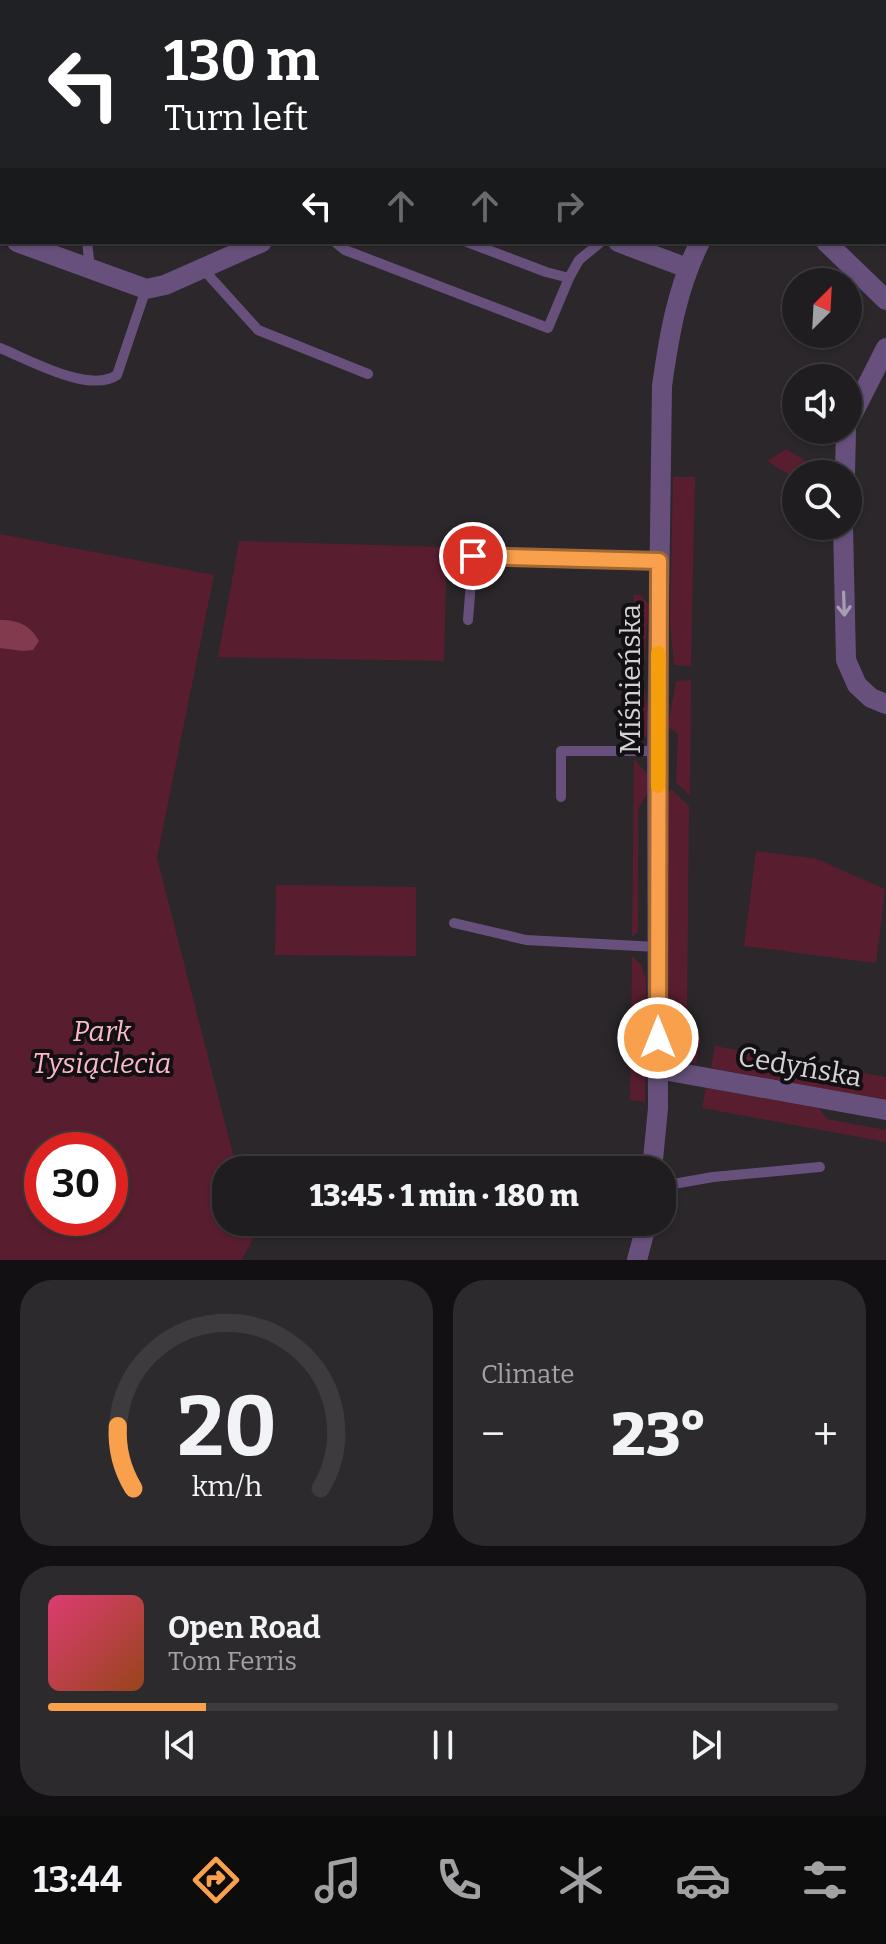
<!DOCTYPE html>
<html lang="en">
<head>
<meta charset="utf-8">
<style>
  :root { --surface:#201d20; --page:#2d2a2d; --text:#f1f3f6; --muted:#a2a2a5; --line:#3d3b3e; --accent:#f9a04d }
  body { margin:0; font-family:Bitter,serif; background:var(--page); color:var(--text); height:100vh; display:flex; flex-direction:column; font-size:30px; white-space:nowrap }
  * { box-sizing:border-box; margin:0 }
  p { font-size:26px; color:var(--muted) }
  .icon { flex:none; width:44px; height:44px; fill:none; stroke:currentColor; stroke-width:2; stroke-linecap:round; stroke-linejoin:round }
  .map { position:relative; height:1260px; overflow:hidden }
  .sheet { display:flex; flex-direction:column; gap:20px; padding:20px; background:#121012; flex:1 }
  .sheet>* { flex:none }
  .guide { position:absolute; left:0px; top:0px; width:886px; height:244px; box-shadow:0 2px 6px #0004,0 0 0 2px var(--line); background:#202124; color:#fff; overflow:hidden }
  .needle { width:52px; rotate:24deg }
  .tools { position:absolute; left:782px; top:268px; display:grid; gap:16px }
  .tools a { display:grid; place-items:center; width:80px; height:80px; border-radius:50%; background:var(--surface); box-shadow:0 2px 6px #0004,0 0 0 2px var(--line); font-size:40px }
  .speed { position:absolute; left:24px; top:1132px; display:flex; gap:16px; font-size:40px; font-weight:700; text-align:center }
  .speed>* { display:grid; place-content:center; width:104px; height:104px; border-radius:50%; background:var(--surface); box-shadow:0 2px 6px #0004,0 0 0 2px var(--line); line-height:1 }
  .speed .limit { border:12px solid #d22; background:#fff; color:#111 }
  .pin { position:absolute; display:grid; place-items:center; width:68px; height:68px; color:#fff; margin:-34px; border:4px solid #fff; border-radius:50%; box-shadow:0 2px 8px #0007 }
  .me { position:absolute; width:88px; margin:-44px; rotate:0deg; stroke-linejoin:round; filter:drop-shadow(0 0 6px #0008) }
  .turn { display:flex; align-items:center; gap:28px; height:168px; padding:0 32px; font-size:36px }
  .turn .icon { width:104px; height:104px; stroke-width:2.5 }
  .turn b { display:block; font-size:56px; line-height:68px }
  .lanes { display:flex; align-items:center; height:76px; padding:0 32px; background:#0003; justify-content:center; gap:40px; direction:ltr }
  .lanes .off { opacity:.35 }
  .big { font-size:60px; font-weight:800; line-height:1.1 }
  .sheet .widget { flex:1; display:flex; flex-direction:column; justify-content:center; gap:12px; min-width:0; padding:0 28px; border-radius:32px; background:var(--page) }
  .sheet .dial { align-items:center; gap:0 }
  .dial svg { height:208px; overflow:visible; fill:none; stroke:var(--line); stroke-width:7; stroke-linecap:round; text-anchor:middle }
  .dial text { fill:var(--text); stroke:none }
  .song { display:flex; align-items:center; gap:24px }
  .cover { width:96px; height:96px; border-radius:12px; background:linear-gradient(135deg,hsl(340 70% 55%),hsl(20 70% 35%)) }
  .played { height:8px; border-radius:4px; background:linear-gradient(90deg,var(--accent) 20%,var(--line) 20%) }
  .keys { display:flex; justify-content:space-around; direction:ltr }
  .heat { display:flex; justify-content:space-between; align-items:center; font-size:44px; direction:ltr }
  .sheet .tiles { flex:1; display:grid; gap:20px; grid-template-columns:1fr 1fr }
  .widget:last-child { grid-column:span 2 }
  .trip { position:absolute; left:212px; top:1156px; width:464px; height:80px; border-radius:32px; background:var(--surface); box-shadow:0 2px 6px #0004,0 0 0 2px var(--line); font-weight:800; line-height:80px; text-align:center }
  .dock { display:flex; height:128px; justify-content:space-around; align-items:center; background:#0d0c0d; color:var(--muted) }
  .dock .icon { width:56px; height:56px }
  .dock .selected { color:var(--accent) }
  .dock b { font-size:36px; color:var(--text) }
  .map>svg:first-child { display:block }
</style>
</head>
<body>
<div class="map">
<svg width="886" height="1260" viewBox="0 0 886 1260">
  <rect width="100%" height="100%" fill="#2b272b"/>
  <!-- green -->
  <g fill="#581e30" fill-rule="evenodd">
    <path d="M786,449l20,12 -7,13h-3v5l-29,-18z"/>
    <path d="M673,477h22l-4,189 -17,-1 -4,-45z"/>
    <path d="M0,534l214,41 -57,283 80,312h-11v52h25l3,14 -12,24h-242zM42,1150h68v68h-68z"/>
    <path d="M239,541l208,6 -3,114 -226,-4z"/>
    <path d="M634,595h6l9,10 -5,61h-9z"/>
    <path d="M635,680h8l6,41 -3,16 -12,6z"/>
    <path d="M691,680l-1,115 -14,-12 2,-49 -10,-7 8,-46z"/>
    <path d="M634,759l14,16v17l-10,17v123l-6,5z"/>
    <path d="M671,789l18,17 -2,203 4,19 10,11 -5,25c-18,-7 -28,-21 -30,-40l2,-230z"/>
    <path d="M756,851l61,8 68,30 -9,74 -132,-17z"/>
    <path d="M276,885l140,2v69l-141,-1z"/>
    <path d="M632,956l10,10 4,14 -1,122 -15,-2z"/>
    <path d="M715,1046l171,31v23l-175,-32z"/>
    <path d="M706,1088l113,20 8,11 59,11v12l-184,-34z"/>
  </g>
  <!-- forest -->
  <path fill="#813a4e" d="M0,620c18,0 30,5 39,21l-6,9 -10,1 -23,-3z"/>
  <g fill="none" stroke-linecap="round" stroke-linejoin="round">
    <!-- service -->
    <g stroke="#67517c" stroke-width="10">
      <path d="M32,0l1,2"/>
      <path d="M565,0l5,2"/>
      <path d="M385,2l2,-2"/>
      <path d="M0,38l2,-1"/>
      <path d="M0,167l2,1"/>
      <path d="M87,242l3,26"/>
      <path d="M335,242l10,8 203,78 21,-50"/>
      <path d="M467,242l79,30 23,6 10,-18 22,-18"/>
      <path d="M202,268l56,62 110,44"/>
      <path d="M0,348c30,12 89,46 117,27l29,-86"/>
      <path d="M468,620l5,-64 186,5"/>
      <path d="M561,797v-46h96"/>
      <path d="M454,923l72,17 131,7"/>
      <path d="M662,1186l51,-9 107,-10"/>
    </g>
    <!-- pedestrian -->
    <path stroke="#67517c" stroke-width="14" d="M629,0l1,2"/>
    <!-- minor -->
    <g stroke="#67517c" stroke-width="20">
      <path d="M884,28l2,-2"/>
      <path d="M0,236h2"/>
      <path d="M17,242l129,47 19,-4 97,-43"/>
      <path d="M618,242l69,26"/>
      <path d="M826,242l60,58"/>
      <path d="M848,423l38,-75"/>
      <path d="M845,474l1,-44"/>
      <path d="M843,526l3,134 11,25 14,13 15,6"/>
      <path d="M658,1069l228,41"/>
      <path d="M652,1170l6,-62 -1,-357 5,-365c7,-50 15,-98 38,-144"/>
      <path d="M637,1260l10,-38"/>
    </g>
  </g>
  <!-- one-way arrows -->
  <defs><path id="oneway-shaft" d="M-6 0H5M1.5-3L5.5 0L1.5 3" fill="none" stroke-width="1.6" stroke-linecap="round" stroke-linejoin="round" transform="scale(2)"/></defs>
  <use stroke="#a99eb1" href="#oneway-shaft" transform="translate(844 604) rotate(88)"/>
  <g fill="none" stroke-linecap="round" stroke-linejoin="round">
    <defs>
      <path id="route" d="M473,556l186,5 -1,477"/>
    </defs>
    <!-- route casing -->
    <use href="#route" stroke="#a26832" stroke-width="20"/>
    <!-- route -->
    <use href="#route" stroke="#f9a04d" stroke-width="14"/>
    <!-- slow -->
    <path stroke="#f59e0b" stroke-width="14" d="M658,786v-133"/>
  </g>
  <g text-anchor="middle" stroke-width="8" stroke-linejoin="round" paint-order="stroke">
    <!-- street labels -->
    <g font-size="28" fill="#d5d2d5" stroke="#121012">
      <text transform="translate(630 679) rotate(-90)" y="10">Miśnieńska</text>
      <text transform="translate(800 1066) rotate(10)" y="10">Cedyńska</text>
    </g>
    <!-- park labels -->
    <g font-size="28" font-style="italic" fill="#fbb9c8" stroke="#121012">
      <text x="102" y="1041">Park<tspan x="102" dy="32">Tysiąclecia</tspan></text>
    </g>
  </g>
</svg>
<div class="tools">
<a><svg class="needle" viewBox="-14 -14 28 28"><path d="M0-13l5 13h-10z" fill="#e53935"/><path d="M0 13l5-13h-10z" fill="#a2a2a5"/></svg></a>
<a><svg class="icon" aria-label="sound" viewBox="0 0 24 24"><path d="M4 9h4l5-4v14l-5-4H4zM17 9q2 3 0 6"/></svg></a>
<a><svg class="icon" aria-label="search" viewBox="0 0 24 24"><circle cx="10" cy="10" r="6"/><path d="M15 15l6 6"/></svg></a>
</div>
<div class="speed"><div class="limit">30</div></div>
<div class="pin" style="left:473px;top:556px;background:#d93025"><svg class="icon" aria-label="arrive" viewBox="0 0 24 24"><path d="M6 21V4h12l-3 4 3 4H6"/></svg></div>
<svg class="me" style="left:658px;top:1038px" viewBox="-20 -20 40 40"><circle r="17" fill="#f9a04d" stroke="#fff" stroke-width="3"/><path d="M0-11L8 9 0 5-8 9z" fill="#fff"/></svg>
<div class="trip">13:45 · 1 min · 180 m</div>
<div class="guide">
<div class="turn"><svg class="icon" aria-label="left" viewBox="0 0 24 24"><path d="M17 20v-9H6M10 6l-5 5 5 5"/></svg><div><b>130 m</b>Turn left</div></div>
<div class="lanes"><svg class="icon" aria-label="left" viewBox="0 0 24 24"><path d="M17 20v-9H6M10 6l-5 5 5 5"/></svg><svg class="icon off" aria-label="ahead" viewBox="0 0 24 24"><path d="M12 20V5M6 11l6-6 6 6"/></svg><svg class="icon off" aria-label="ahead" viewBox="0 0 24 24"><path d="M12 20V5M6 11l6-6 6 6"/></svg><svg class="icon off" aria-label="right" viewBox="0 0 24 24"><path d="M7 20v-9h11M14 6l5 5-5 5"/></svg></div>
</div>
</div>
<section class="sheet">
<div class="tiles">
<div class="widget dial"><svg viewBox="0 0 100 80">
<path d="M14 69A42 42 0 1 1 86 69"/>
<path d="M14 69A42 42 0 0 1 8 45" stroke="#f9a04d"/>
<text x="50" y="56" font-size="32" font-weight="700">20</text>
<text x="50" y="72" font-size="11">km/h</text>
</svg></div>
<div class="widget"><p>Climate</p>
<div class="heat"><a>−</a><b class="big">23°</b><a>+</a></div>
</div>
<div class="widget">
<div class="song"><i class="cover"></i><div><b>Open Road</b><p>Tom Ferris</p></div></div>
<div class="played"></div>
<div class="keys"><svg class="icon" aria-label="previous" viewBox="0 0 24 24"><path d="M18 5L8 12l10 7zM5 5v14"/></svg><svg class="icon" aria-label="pause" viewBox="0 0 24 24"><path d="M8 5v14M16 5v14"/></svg><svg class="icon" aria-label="next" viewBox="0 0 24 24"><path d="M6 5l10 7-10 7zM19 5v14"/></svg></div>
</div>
</div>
</section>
<nav class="dock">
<b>13:44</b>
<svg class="icon selected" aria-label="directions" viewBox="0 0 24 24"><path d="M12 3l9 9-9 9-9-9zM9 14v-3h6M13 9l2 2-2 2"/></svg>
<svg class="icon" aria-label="music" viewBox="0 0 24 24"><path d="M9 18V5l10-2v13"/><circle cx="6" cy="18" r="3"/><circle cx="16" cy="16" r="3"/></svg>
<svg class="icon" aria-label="phone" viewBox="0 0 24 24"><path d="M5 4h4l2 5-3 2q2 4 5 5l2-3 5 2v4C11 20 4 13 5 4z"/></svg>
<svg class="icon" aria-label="climate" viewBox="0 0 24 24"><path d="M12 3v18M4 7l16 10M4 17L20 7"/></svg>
<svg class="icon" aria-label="car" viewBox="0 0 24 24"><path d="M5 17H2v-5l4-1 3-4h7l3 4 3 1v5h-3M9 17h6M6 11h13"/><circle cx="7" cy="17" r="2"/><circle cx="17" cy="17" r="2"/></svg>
<svg class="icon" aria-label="filters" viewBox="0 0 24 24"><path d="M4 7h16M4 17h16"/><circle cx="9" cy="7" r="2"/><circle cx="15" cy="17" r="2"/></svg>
</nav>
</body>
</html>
